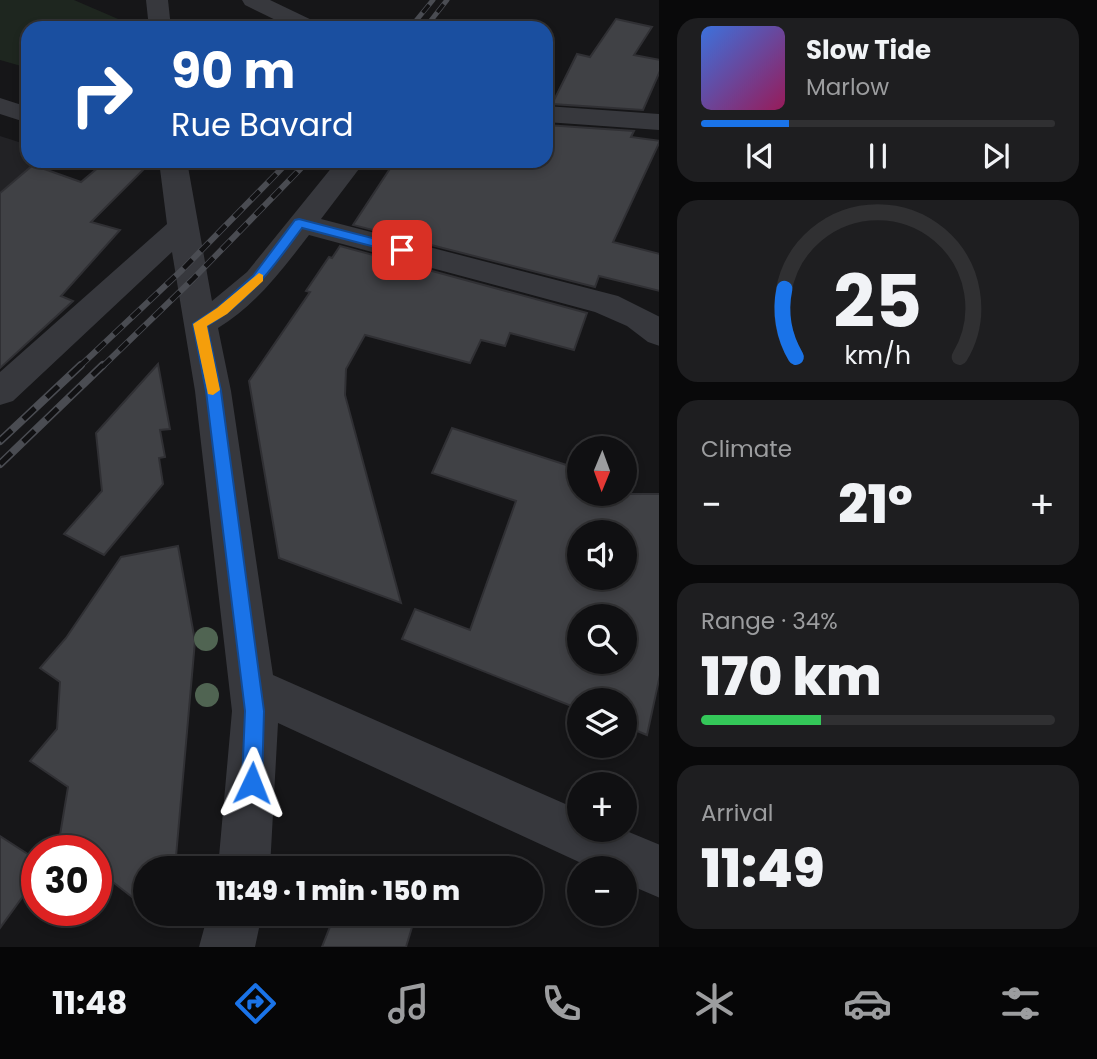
<!DOCTYPE html>
<html lang="en">
<head>
<meta charset="utf-8">
<style>
  :root { --surface:#101012; --page:#1e1e20; --text:#f1f3f6; --muted:#9c9d9f; --line:#303032; --accent:#1a73e8 }
  body { margin:0; font-family:Poppins,sans-serif; background:var(--page); color:var(--text); height:100vh; display:flex; flex-direction:column; font-size:26px; white-space:nowrap }
  * { box-sizing:border-box; margin:0 }
  p { font-size:23px; color:var(--muted) }
  .icon { flex:none; width:38px; height:38px; fill:none; stroke:currentColor; stroke-width:2; stroke-linecap:round; stroke-linejoin:round }
  .map { position:relative; flex:1; overflow:hidden }
  .drawer { display:flex; flex-direction:column; gap:18px; padding:18px; background:#09090a; width:438px }
  .drawer>* { flex:none }
  .banner { position:absolute; left:21px; top:21px; width:532px; height:147px; border-radius:21px; box-shadow:0 4px 10px #0003,0 0 0 2px var(--line); background:#1a4fa0; color:#fff; overflow:hidden }
  .needle { width:46px; rotate:181deg }
  .controls { position:absolute; left:567px; top:436px; display:grid; gap:14px }
  .controls a { display:grid; place-items:center; width:70px; height:70px; border-radius:50%; background:var(--surface); box-shadow:0 4px 10px #0003,0 0 0 2px var(--line); font-size:35px }
  .speed { position:absolute; left:21px; top:835px; display:flex; gap:14px; font-size:35px; font-weight:700; text-align:center }
  .speed>* { display:grid; place-content:center; width:91px; height:91px; border-radius:50%; background:var(--surface); box-shadow:0 4px 10px #0003,0 0 0 2px var(--line); line-height:1 }
  .speed .limit { border:10px solid #d22; background:#fff; color:#111 }
  .pin { position:absolute; display:grid; place-items:center; width:60px; height:60px; color:#fff; margin:-30px; border-radius:14px; box-shadow:0 4px 10px #0006 }
  .me { position:absolute; width:77px; margin:-38px; rotate:2deg; stroke-linejoin:round; filter:drop-shadow(0 0 5px #0008) }
  .turn { display:flex; align-items:center; gap:24px; height:147px; padding:0 35px; font-size:32px }
  .turn .icon { width:91px; height:91px; stroke-width:2.5 }
  .turn b { display:block; font-size:49px; line-height:60px }
  .big { font-size:52px; font-weight:800; line-height:1.1 }
  .drawer .card { flex:1; display:flex; flex-direction:column; justify-content:center; gap:10px; min-width:0; padding:0 24px; border-radius:21px; background:var(--page) }
  .drawer .dial { align-items:center; gap:0 }
  .dial svg { height:182px; overflow:visible; fill:none; stroke:var(--line); stroke-width:7; stroke-linecap:round; text-anchor:middle }
  .dial text { fill:var(--text); stroke:none }
  .song { display:flex; align-items:center; gap:21px }
  .cover { width:84px; height:84px; border-radius:10px; background:linear-gradient(135deg,hsl(220 70% 55%),hsl(330 70% 35%)) }
  .played { height:7px; border-radius:4px; background:linear-gradient(90deg,var(--accent) 25%,var(--line) 25%) }
  .keys { display:flex; justify-content:space-around; direction:ltr }
  .heat { display:flex; justify-content:space-between; align-items:center; font-size:38px; direction:ltr }
  .charge { height:10px; border-radius:5px; background:linear-gradient(90deg,#34c759 34%,var(--line) 0) }
  .trip { position:absolute; left:133px; top:856px; width:410px; height:70px; border-radius:35px; background:var(--surface); box-shadow:0 4px 10px #0003,0 0 0 2px var(--line); font-weight:800; line-height:70px; text-align:center }
  .menu { display:flex; height:112px; justify-content:space-around; align-items:center; background:#060607; color:var(--muted) }
  .menu .icon { width:49px; height:49px }
  .menu .current { color:var(--accent) }
  .menu b { font-size:32px; color:var(--text) }
  main { display:flex; flex:1; min-height:0 }
  .map>svg:first-child { display:block }
</style>
</head>
<body>
<main>
<div class="map">
<svg width="660" height="947" viewBox="0 0 660 947">
  <rect width="100%" height="100%" fill="#161618"/>
  <!-- built -->
  <path fill="#222225" d="M0,136l28,9v16h10l-38,31z"/>
  <!-- green -->
  <path fill="#1e261f" d="M0,0h74l65,28h-111v40l-28,-8z"/>
  <!-- building -->
  <g fill="#404145" stroke="#303034" stroke-width="2" fill-rule="evenodd">
    <path d="M616,19l36,8 -18,28 26,5v11l-17,39 -91,-6 25,-50 13,3z"/>
    <path d="M546,125l88,6 -3,6 29,4 -47,101 47,12v37l-61,-15 -4,11 -242,-62 42,-64h151z"/>
    <path d="M106,161h46l-61,61 29,8 -59,66 12,5 -73,67v-175l33,-28 48,17z"/>
    <path d="M340,246l247,67 -13,37 -64,-17 -5,13 -24,-6 -11,23 -105,-28 -19,34 -1,26 56,208 -122,-45 -30,-177 61,-89 -4,-1 23,-34 3,1z"/>
    <path d="M158,364l12,65 -10,1 5,27 -6,1 4,26 -59,71 -40,-21 38,-43 -6,-58z"/>
    <path d="M452,428l127,41v25h81v181l-13,60 -22,-9v-26h-46v9l-177,-70 13,-30 55,21 46,-129 -84,-28zM579,532h46v46h-46zM579,616h46v46h-46z"/>
    <path d="M178,546l17,95 -20,227h-30v39l-49,-38v-19h-25l-12,-9 9,-54 -38,-26 27,-32 3,-47 -20,-14 26,-30 55,-81z"/>
    <path d="M0,836l37,24v17l-37,51z"/>
    <path d="M335,914h81l-10,33h-84z"/>
  </g>
  <g fill="none" stroke-linecap="round" stroke-linejoin="round">
    <!-- minor -->
    <g fill="#37383d" fill-rule="evenodd">
      <path d="M146,0h22l3,28h-22z"/>
      <path d="M242,0h28l48,23 3,5h-29l-47,-23z"/>
      <path d="M0,98l28,9v16l-28,-9z"/>
      <path d="M546,106l114,8v16l-114,-8z"/>
      <path d="M159,161h28l25,140 35,-29 90,-111h28l-44,58 297,77 42,21v29l-12,-4 -21,-16 -32,-14 -286,-77c-27,35 -53,70 -91,93l13,63 42,284 306,135v20h45l36,15v53l-35,-15v-15h-33l-314,-145 -8,145h-52l14,-157 -37,-320 -23,-139 -159,149 -13,4v-33l167,-148z"/>
      <path d="M208,914h54l-7,33h-56z"/>
    </g>
    <defs>
      <g id="rail-far2">
        <path d="M410,28l23,-28"/>
        <path d="M425,28l22,-28"/>
      </g>
      <g id="rail-far1">
        <path d="M79,367l103,-97 107,-109"/>
        <path d="M102,367l91,-88 115,-118"/>
      </g>
      <g id="rail">
        <path d="M0,441l81,-76"/>
        <path d="M0,464l103,-99"/>
      </g>
    </defs>
    <!-- rail-far2 casing -->
    <use href="#rail-far2" stroke="#4a4c52" stroke-width="5"/>
    <!-- rail-far1 casing -->
    <use href="#rail-far1" stroke="#4a4c52" stroke-width="6"/>
    <!-- rail casing -->
    <use href="#rail" stroke="#4a4c52" stroke-width="8"/>
    <!-- rail-far2 -->
    <use href="#rail-far2" stroke="#111113" stroke-width="3.5" stroke-dasharray="10" stroke-linecap="butt"/>
    <!-- rail-far1 -->
    <use href="#rail-far1" stroke="#111113" stroke-width="4.5" stroke-dasharray="12" stroke-linecap="butt"/>
    <!-- rail -->
    <use href="#rail" stroke="#111113" stroke-width="5" stroke-dasharray="16" stroke-linecap="butt"/>
  </g>
  <!-- trees -->
  <g fill="#506452">
    <circle cx="206" cy="639" r="12"/>
    <circle cx="207" cy="695" r="12"/>
  </g>
  <!-- route -->
  <path fill="#1a73e8" stroke="#114b97" stroke-width="2" d="M299,219l108,28 2,3 -7,4 -100,-26c-28,38 -53,74 -95,98l14,65 43,320 -2,72 -3,8 -7,3 -7,-3 -3,-8 3,-72 -39,-320 -13,-67 24,-16 36,-32 42,-56z"/>
  <!-- slow -->
  <path fill="#f59e0b" d="M259,273l4,2v6l-36,33 -20,12 13,64 -7,5 -5,-1 -15,-70 24,-16z"/>
</svg>
<div class="controls">
<a><svg class="needle" viewBox="-14 -14 28 28"><path d="M0-13l5 13h-10z" fill="#e53935"/><path d="M0 13l5-13h-10z" fill="#9c9d9f"/></svg></a>
<a><svg class="icon" aria-label="sound" viewBox="0 0 24 24"><path d="M4 9h4l5-4v14l-5-4H4zM17 9q2 3 0 6"/></svg></a>
<a><svg class="icon" aria-label="search" viewBox="0 0 24 24"><circle cx="10" cy="10" r="6"/><path d="M15 15l6 6"/></svg></a>
<a><svg class="icon" aria-label="layers" viewBox="0 0 24 24"><path d="M12 4l9 5-9 5-9-5zM3 14l9 5 9-5"/></svg></a>
<a>+</a>
<a>−</a>
</div>
<div class="speed"><div class="limit">30</div></div>
<div class="pin" style="left:402px;top:250px;background:#d93025"><svg class="icon" aria-label="arrive" viewBox="0 0 24 24"><path d="M6 21V4h12l-3 4 3 4H6"/></svg></div>
<svg class="me" style="left:252px;top:783px" viewBox="-20 -20 40 40"><path d="M0-17L14 15 0 8-14 15z" fill="#1a73e8" stroke="#fff" stroke-width="4"/></svg>
<div class="trip">11:49 · 1 min · 150 m</div>
<div class="banner">
<div class="turn"><svg class="icon" aria-label="right" viewBox="0 0 24 24"><path d="M7 20v-9h11M14 6l5 5-5 5"/></svg><div><b>90 m</b>Rue Bavard</div></div>
</div>
</div>
<section class="drawer">
<div class="card">
<div class="song"><i class="cover"></i><div><b>Slow Tide</b><p>Marlow</p></div></div>
<div class="played"></div>
<div class="keys"><svg class="icon" aria-label="previous" viewBox="0 0 24 24"><path d="M18 5L8 12l10 7zM5 5v14"/></svg><svg class="icon" aria-label="pause" viewBox="0 0 24 24"><path d="M8 5v14M16 5v14"/></svg><svg class="icon" aria-label="next" viewBox="0 0 24 24"><path d="M6 5l10 7-10 7zM19 5v14"/></svg></div>
</div>
<div class="card dial"><svg viewBox="0 0 100 80">
<path d="M14 69A42 42 0 1 1 86 69"/>
<path d="M14 69A42 42 0 0 1 9 39" stroke="#1a73e8"/>
<text x="50" y="56" font-size="32" font-weight="700">25</text>
<text x="50" y="72" font-size="11">km/h</text>
</svg></div>
<div class="card"><p>Climate</p>
<div class="heat"><a>−</a><b class="big">21°</b><a>+</a></div>
</div>
<div class="card"><p>Range · 34%</p><b class="big">170 km</b><div class="charge"></div></div>
<div class="card"><p>Arrival</p><b class="big">11:49</b></div>
</section>
</main>
<nav class="menu">
<b>11:48</b>
<svg class="icon current" aria-label="directions" viewBox="0 0 24 24"><path d="M12 3l9 9-9 9-9-9zM9 14v-3h6M13 9l2 2-2 2"/></svg>
<svg class="icon" aria-label="music" viewBox="0 0 24 24"><path d="M9 18V5l10-2v13"/><circle cx="6" cy="18" r="3"/><circle cx="16" cy="16" r="3"/></svg>
<svg class="icon" aria-label="phone" viewBox="0 0 24 24"><path d="M5 4h4l2 5-3 2q2 4 5 5l2-3 5 2v4C11 20 4 13 5 4z"/></svg>
<svg class="icon" aria-label="climate" viewBox="0 0 24 24"><path d="M12 3v18M4 7l16 10M4 17L20 7"/></svg>
<svg class="icon" aria-label="car" viewBox="0 0 24 24"><path d="M5 17H2v-5l4-1 3-4h7l3 4 3 1v5h-3M9 17h6M6 11h13"/><circle cx="7" cy="17" r="2"/><circle cx="17" cy="17" r="2"/></svg>
<svg class="icon" aria-label="filters" viewBox="0 0 24 24"><path d="M4 7h16M4 17h16"/><circle cx="9" cy="7" r="2"/><circle cx="15" cy="17" r="2"/></svg>
</nav>
</body>
</html>
